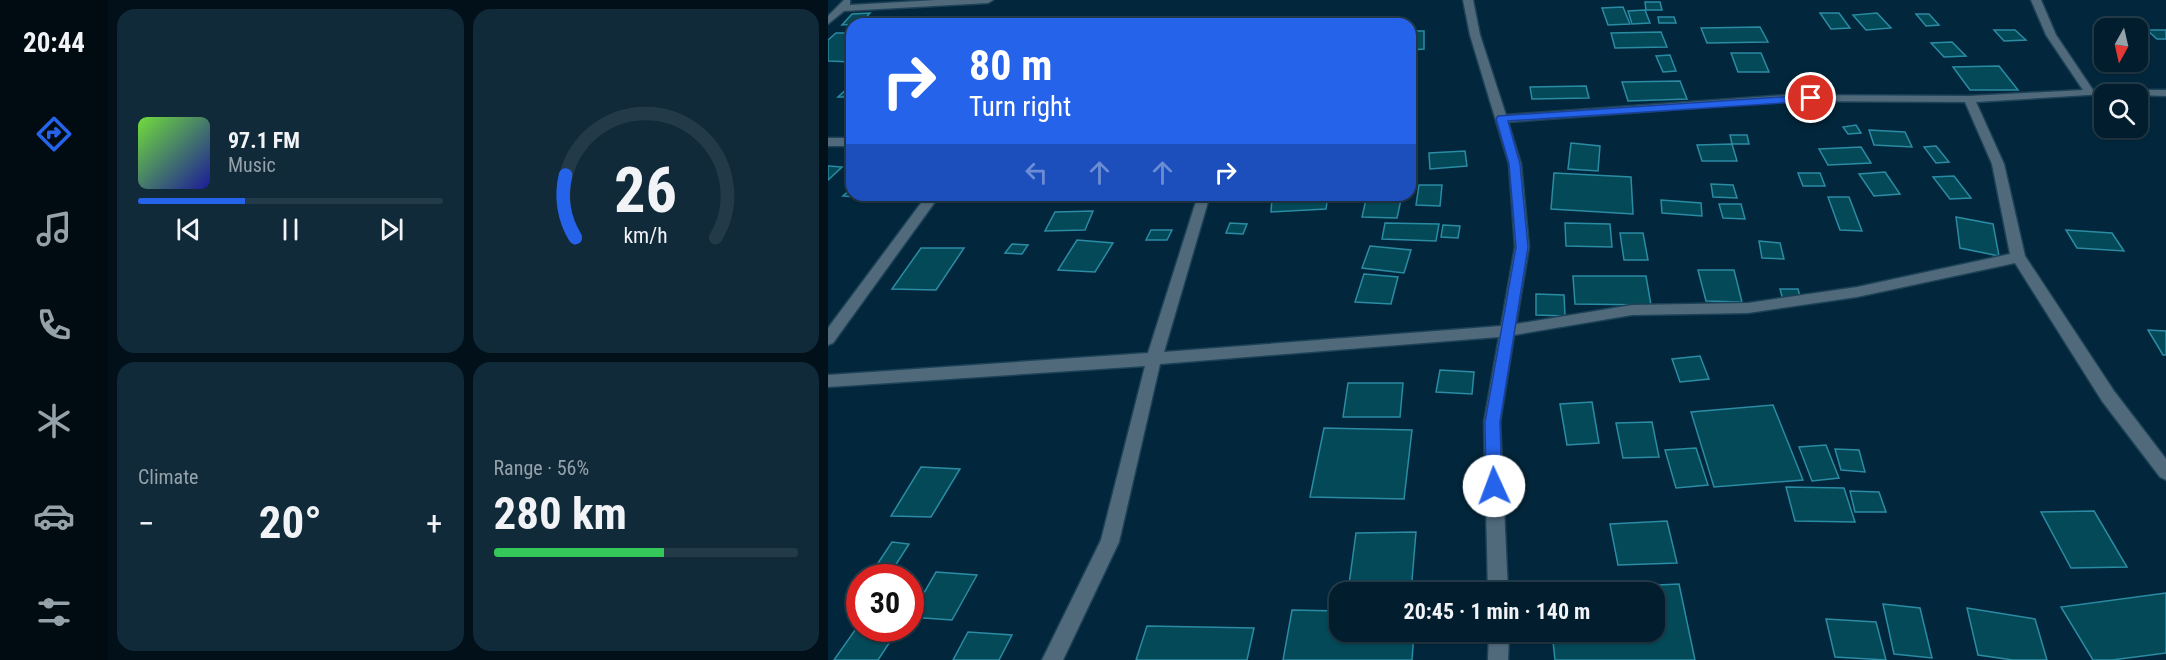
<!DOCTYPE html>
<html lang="en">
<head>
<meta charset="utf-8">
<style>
  :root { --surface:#021d2d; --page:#102a39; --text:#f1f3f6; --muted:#96a2aa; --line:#233b49; --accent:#2563eb }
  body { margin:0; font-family:"Roboto Condensed",sans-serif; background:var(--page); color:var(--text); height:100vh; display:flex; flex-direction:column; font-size:22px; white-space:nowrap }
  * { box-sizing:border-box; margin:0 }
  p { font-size:20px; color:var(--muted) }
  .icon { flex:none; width:33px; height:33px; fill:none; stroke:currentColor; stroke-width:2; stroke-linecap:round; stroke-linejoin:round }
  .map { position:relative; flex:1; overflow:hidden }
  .side { display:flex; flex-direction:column; gap:9px; padding:9px; background:#011019; width:720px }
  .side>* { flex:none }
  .banner { position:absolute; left:18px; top:18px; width:570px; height:183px; border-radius:18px; box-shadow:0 2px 4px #0004,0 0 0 2px var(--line); background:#2563eb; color:#fff; overflow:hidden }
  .needle { width:39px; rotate:188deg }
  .controls { position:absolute; left:1266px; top:18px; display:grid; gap:12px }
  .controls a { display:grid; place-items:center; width:54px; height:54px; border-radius:12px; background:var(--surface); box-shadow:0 2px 4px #0004,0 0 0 2px var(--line); font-size:30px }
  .speed { position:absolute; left:18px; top:564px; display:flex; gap:12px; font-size:30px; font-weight:700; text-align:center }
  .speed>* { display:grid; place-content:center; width:78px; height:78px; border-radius:50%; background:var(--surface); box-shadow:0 2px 4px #0004,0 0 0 2px var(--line); line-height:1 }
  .speed .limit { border:9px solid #d22; background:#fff; color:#111 }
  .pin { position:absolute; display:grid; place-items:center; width:51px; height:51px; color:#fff; margin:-26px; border:3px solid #fff; border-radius:50%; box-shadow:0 2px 6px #0007 }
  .me { position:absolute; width:66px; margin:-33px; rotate:358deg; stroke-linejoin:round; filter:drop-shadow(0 0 4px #0008) }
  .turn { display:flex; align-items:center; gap:21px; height:126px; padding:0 24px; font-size:27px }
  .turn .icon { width:78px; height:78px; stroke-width:2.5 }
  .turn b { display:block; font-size:42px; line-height:51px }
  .lanes { display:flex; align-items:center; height:57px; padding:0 24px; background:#0003; justify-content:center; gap:30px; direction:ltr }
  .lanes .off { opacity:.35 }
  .big { font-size:45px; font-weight:700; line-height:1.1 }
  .side .widget { flex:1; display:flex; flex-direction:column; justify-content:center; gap:9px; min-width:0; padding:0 21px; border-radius:18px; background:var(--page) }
  .side .dial { align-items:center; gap:0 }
  .dial svg { height:156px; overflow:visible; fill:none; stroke:var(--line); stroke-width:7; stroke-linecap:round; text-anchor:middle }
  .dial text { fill:var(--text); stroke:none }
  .song { display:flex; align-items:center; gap:18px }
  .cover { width:72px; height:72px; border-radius:9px; background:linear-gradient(135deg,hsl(100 70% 55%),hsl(240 70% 35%)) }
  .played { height:6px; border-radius:3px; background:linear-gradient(90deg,var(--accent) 35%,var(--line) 35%) }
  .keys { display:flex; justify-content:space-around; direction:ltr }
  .heat { display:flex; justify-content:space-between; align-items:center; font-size:33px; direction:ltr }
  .charge { height:9px; border-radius:4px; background:linear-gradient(90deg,#34c759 56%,var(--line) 0) }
  .side .tiles { flex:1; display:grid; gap:9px; grid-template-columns:repeat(2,1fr) }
  .trip { position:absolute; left:501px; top:582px; width:336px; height:60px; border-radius:18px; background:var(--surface); box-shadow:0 2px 4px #0004,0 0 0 2px var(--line); font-weight:700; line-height:60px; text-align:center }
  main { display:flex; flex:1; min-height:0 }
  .tab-bar { display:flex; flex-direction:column; width:108px; justify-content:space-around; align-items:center; background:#010c12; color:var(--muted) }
  .tab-bar .icon { width:42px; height:42px }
  .tab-bar .selected { color:var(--accent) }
  .tab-bar b { font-size:27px; color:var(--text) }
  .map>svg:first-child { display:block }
</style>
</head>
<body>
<main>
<nav class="tab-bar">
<b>20:44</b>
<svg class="icon selected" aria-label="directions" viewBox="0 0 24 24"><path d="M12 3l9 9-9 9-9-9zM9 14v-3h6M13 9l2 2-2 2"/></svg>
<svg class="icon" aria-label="music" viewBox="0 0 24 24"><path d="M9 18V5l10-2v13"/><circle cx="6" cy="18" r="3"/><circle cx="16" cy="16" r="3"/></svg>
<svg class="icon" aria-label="phone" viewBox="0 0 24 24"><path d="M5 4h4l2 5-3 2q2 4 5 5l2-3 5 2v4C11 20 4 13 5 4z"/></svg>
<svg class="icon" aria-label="climate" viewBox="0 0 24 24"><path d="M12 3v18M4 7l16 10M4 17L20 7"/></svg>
<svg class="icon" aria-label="car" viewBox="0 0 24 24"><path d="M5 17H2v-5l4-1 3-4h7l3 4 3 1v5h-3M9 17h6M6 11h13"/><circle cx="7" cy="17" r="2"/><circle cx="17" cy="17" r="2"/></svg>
<svg class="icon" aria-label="filters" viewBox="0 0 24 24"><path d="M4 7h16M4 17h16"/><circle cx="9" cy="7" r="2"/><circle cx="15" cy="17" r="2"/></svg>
</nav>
<section class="side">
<div class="tiles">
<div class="widget">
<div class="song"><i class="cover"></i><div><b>97.1 FM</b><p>Music</p></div></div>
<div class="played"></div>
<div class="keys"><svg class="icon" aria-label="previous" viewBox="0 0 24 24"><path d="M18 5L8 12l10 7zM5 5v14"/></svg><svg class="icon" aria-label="pause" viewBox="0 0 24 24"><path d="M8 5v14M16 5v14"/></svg><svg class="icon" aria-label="next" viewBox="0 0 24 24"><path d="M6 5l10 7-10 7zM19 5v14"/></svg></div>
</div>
<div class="widget dial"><svg viewBox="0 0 100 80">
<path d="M14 69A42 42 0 1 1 86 69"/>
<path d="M14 69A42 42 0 0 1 9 37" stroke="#2563eb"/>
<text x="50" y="56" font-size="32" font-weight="700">26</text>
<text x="50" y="72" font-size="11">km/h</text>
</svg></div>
<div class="widget"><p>Climate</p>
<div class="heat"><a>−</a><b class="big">20°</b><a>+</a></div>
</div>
<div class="widget"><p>Range · 56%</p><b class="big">280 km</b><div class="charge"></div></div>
</div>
</section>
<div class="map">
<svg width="1338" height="660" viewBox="0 0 1338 660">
  <rect width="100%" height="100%" fill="#02273c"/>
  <!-- building -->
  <g fill="#044958" stroke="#2b8ba3" stroke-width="1.5">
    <path d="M817,2h15l2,8h-16z"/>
    <path d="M795,7l7,17 -22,1 -6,-17z"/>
    <path d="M817,10l5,13 -18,1 -4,-13z"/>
    <path d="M42,13l-10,11 -18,1 10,-11z"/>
    <path d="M992,13h19l11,15 -19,1z"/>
    <path d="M1049,13l14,15 -25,2 -13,-15z"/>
    <path d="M1088,14h13l10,11 -13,1z"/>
    <path d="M264,17l19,1 -5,6h-20z"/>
    <path d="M830,17h16l2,6h-17z"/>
    <path d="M932,27l8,15 -61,1 -6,-15z"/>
    <path d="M1166,30h21l11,10 -22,1z"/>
    <path d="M1319,30h19v9h-9z"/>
    <path d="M582,31h14v18l-14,1z"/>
    <path d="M833,32l6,15 -52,1 -4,-15z"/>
    <path d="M8,33h16v29l-24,-1v-21z"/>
    <path d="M1124,42l14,14 -22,1 -13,-14z"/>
    <path d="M903,53h30l8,19h-31z"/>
    <path d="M842,55l6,16 -13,1 -7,-16z"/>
    <path d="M1171,66l19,24h-48l-17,-23z"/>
    <path d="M852,81l7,18 -59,2 -6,-19z"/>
    <path d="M24,84v13h-14z"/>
    <path d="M758,86l3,12 -57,1 -2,-12z"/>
    <path d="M1028,125l5,8 -13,1 -5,-7z"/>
    <path d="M1041,130l36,2 7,15 -38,-2z"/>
    <path d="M902,135h17l2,9h-17z"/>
    <path d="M743,143l29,3 -2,25 -30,-2z"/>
    <path d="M904,144l5,17h-35l-5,-16z"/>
    <path d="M1108,146l13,16 -13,1 -12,-16z"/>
    <path d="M1033,147l10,16 -43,2 -9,-16z"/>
    <path d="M637,151l2,15 -37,3 -1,-16z"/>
    <path d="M0,166h1l13,1 -14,13z"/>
    <path d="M1057,172l15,22 -26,2 -15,-22z"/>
    <path d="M726,173l77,4 2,37 -82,-5z"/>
    <path d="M970,173h22l5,13h-22z"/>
    <path d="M1126,176l17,22 -21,1 -17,-22z"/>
    <path d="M883,184l22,1 4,13 -24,-1z"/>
    <path d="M591,185h23l-2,21 -24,-1z"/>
    <path d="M24,188v7h26l-3,4 -32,-3z"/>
    <path d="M539,195h35l-5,23 -35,-1z"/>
    <path d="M500,196l-2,13 -55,3 1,-14z"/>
    <path d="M1000,197h21l13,34 -22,-1z"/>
    <path d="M833,200l40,3 1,13 -40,-3z"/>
    <path d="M891,204h22l4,15 -22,-1z"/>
    <path d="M265,211l-8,19 -40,1 10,-19z"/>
    <path d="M1128,217l37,7 6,32 -39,-8z"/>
    <path d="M402,223l17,1 -4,10 -17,-1z"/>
    <path d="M557,223l54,1 -3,17 -54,-2z"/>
    <path d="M737,223l45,1 2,23 -46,-1z"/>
    <path d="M615,225l17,1 -2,12 -17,-1z"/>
    <path d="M323,230h21l-5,10h-21z"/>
    <path d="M1238,230l46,3 12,18 -47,-3z"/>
    <path d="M792,233h23l5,27h-24z"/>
    <path d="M249,240l36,3 -18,29 -37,-2z"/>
    <path d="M931,241l21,2 4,16 -22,-1z"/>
    <path d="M184,244l16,1 -6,9 -17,-1z"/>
    <path d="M542,246l41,4 -7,23 -42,-5z"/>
    <path d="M93,248h43l-28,42 -44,-1z"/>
    <path d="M870,270h36l8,32 -36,-1z"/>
    <path d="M536,274l34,3 -7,27 -36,-2z"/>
    <path d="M745,276h73l5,29 -76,-1z"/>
    <path d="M952,289h18l3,11h-18z"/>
    <path d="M708,294l28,1 1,21 -29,-1z"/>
    <path d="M1320,330l18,1v24h-3z"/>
    <path d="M872,356l9,23 -29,3 -8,-23z"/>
    <path d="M612,370l34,2 -2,22 -36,-2z"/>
    <path d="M520,383h55l-3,34h-57z"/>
    <path d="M764,402l7,41 -32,2 -7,-41z"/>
    <path d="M945,405l30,75 -89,7 -23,-75z"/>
    <path d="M824,422l7,35 -36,1 -7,-35z"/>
    <path d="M496,428l88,2 -8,69 -94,-2z"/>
    <path d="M998,445l13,33 -27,3 -13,-34z"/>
    <path d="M868,448l12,37 -32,3 -11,-38z"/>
    <path d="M1007,449l24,1 6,22 -24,-2z"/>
    <path d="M93,467l39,2 -29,48 -40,-1z"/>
    <path d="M958,487l58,1 11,34 -60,-1z"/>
    <path d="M1022,491l29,1 7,20h-31z"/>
    <path d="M1266,511l33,56 -56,1 -30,-56z"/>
    <path d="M839,521l10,42 -59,2 -8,-41z"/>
    <path d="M588,532l-5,60h-63l8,-59z"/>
    <path d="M64,542l17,2 -14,22 -17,-3z"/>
    <path d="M108,572l41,3 -25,45 -42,-3z"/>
    <path d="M851,584l16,76h-140l-3,-28h102v-40h-105v-2z"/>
    <path d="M1338,593v60l-54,7h-19l-32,-53z"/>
    <path d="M1055,604l37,4 12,50 -38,-4z"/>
    <path d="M1139,608l68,11 12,41h-34l-35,-5z"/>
    <path d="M464,610l48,1v21h74l-2,28h-129z"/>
    <path d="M998,619l50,3 10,38 -51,-3z"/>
    <path d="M32,623v5h39l-21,32h-44z"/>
    <path d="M319,626l107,2 -7,32h-111z"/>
    <path d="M140,632l44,3 -13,25h-46z"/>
  </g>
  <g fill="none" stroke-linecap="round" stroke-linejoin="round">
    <defs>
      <g id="minor">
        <path d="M16,0h6v5l86,-5h57l-5,3 -144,8 -16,13v-8z"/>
        <path d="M635,0h10l7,35 26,80 282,-20 181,1 114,-6 -37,-55 -15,-35h10l15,35 37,55h73v6l-62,-2 -128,8 28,62 21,92 89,135 52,68v21l-6,-3 -58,-76 -87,-138 -158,34 -109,16 -116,2 -118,20 -14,87 8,170h-20l-4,-170 15,-85 -339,27 -41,178 -56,118h-21l59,-120 44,-174 -317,21v-12l320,-22 50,-158h12l-46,157 337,-26 14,-79 -6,-83 -39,-129zM960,101l177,1 27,62 18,90 -153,33 -109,16 -116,2 -116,19 13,-77 -8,-83 -13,-42z"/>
        <rect x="0" y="138" width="24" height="8"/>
        <path d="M99,195h13l-107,148 -5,2v-17z"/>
        <path d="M661,632h20l-1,28h-20z"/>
      </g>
    </defs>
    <!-- minor casing -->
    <use href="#minor" stroke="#1d4257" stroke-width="3"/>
    <!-- minor -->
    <use href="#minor" fill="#506a7c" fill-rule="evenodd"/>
  </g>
  <!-- route -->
  <path fill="#2563eb" stroke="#184099" stroke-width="1.5" d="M983,95l5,3 -2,3 -306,20 12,43 8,83 -28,175 2,64 -2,5 -6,2 -5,-2 -3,-5 -1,-64 31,-175 -7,-83 -13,-45 2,-3z"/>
</svg>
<div class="controls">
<a><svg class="needle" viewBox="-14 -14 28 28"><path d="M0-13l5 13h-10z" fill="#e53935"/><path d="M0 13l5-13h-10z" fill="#96a2aa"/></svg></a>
<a><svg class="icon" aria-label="search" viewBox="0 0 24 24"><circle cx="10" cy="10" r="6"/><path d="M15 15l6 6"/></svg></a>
</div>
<div class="speed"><div class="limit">30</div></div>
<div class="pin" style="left:983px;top:98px;background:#d93025"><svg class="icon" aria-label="arrive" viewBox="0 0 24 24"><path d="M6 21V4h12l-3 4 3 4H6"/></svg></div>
<svg class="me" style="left:666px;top:486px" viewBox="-20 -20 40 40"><circle r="19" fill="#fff"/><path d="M0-13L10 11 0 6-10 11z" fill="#2563eb"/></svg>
<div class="trip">20:45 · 1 min · 140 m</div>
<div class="banner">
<div class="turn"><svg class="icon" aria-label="right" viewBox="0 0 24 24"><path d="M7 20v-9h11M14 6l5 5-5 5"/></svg><div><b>80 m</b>Turn right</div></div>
<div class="lanes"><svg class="icon off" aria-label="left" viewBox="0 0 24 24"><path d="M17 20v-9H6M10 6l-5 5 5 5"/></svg><svg class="icon off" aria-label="ahead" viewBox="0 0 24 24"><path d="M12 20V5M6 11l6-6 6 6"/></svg><svg class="icon off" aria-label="ahead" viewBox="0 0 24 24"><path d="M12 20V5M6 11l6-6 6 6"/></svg><svg class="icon" aria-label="right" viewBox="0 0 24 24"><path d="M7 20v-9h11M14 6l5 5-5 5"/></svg></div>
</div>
</div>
</main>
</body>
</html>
